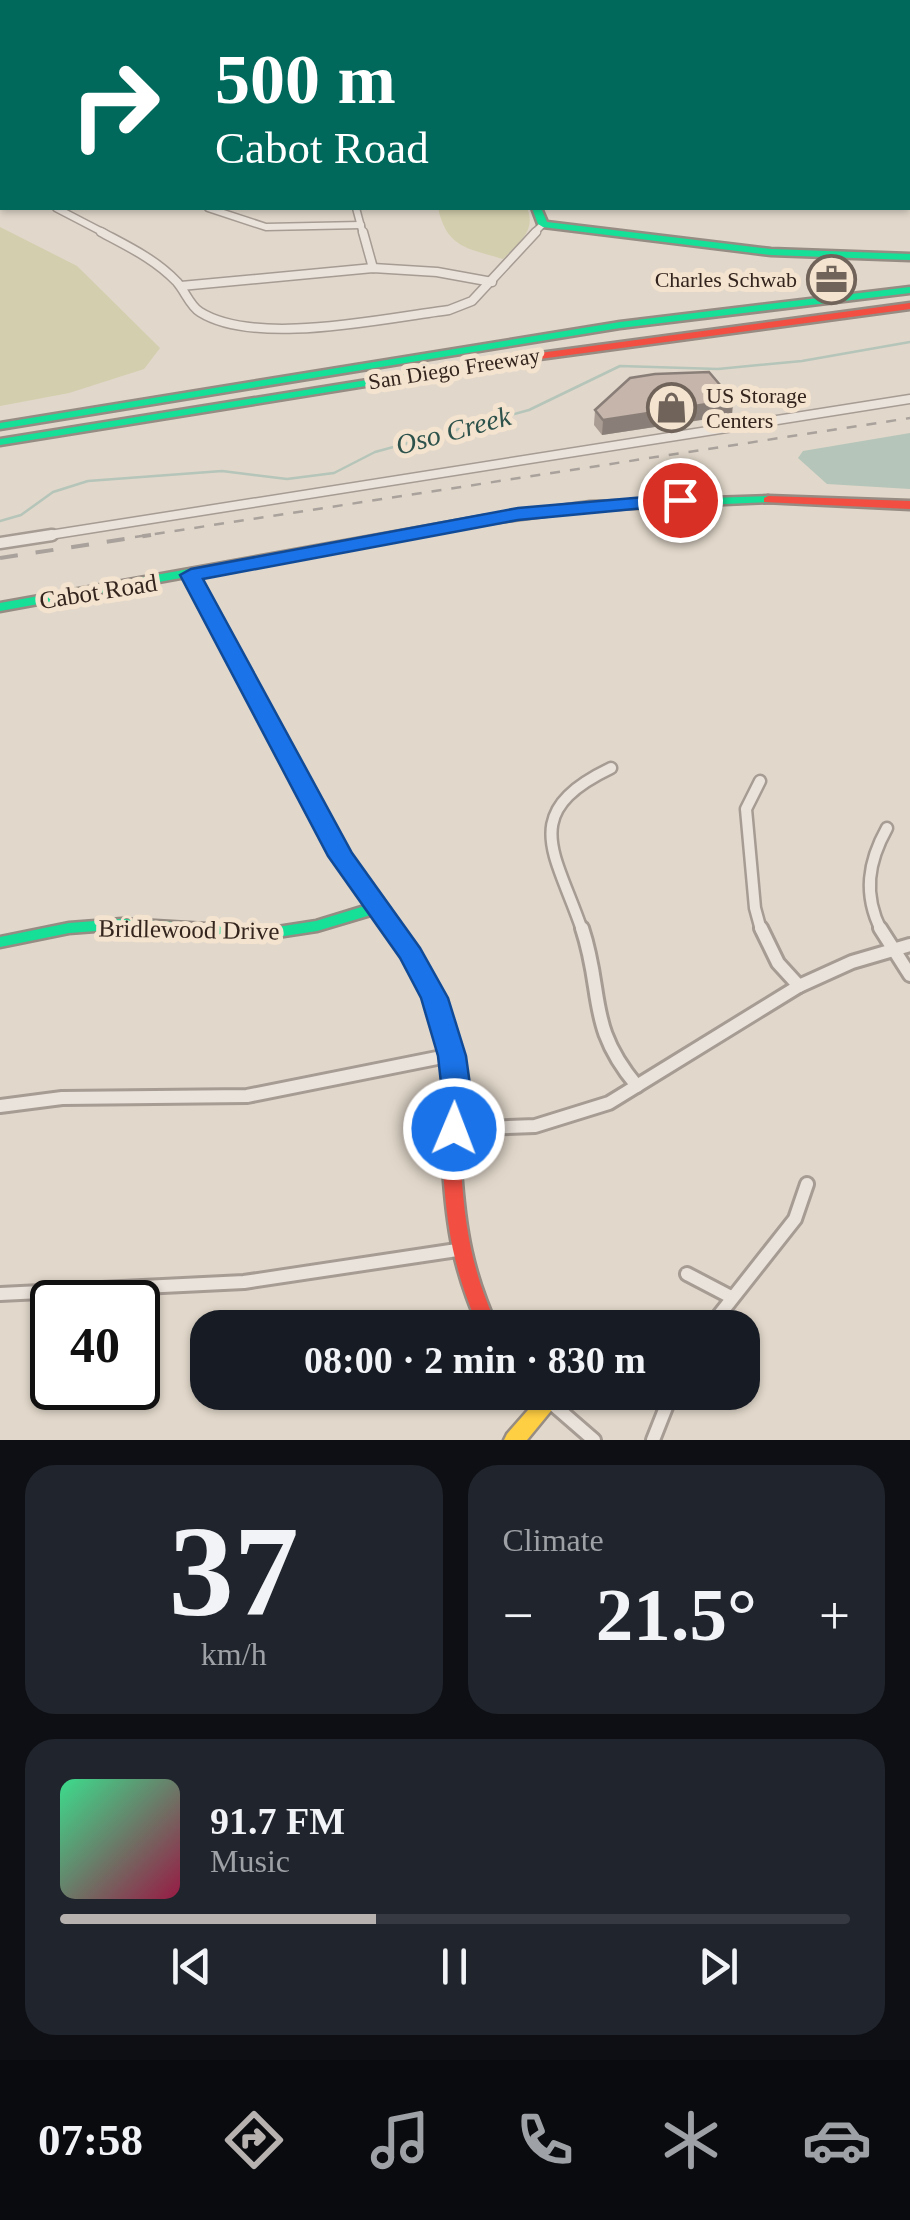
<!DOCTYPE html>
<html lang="en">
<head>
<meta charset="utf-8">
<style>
  :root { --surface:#171b24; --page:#20242c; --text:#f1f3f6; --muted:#9ea1a6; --line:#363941; --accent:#b7b2b0 }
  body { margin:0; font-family:"Times New Roman",serif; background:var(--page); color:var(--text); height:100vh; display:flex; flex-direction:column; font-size:38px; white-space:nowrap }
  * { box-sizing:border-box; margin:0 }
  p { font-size:32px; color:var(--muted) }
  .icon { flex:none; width:55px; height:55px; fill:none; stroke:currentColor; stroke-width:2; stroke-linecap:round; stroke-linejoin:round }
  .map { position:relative; height:1440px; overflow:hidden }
  .side { display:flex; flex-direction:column; gap:25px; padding:25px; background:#0d0f14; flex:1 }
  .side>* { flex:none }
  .banner { position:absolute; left:0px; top:0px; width:910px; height:210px; box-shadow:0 2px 8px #0004; background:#00695c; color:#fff; overflow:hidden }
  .speed { position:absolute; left:30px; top:1280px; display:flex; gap:20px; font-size:50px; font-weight:700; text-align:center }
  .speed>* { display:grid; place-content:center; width:130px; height:130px; border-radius:50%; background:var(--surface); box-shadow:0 2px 8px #0004; line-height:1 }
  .speed .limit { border:5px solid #111; border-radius:15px; background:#fff; color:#111 }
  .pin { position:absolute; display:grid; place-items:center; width:85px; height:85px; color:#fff; margin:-42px; border:5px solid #fff; border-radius:50%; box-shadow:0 2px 10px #0007 }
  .me { position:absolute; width:110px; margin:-55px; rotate:1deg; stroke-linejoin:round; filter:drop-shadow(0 0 8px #0008) }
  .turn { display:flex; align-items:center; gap:35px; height:210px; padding:0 50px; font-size:45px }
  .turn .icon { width:130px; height:130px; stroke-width:2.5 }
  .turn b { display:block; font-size:70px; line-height:85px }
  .big { font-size:75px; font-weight:700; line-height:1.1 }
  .side .card { flex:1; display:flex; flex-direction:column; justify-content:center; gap:15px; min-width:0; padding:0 35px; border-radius:30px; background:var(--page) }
  .side .dial { align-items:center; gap:0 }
  .dial b { font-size:130px; line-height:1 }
  .song { display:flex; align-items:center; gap:30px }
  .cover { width:120px; height:120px; border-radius:15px; background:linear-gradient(135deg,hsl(150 70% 55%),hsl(340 70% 35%)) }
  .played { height:10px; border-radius:5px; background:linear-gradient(90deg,var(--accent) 40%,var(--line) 40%) }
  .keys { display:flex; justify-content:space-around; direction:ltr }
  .heat { display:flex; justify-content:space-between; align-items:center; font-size:55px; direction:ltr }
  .side .tiles { flex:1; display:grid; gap:25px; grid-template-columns:1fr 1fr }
  .card:last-child { grid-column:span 2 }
  .trip { position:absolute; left:190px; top:1310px; width:570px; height:100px; border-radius:30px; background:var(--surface); box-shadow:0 2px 8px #0004; font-weight:700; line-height:100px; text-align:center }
  .tab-bar { display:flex; height:160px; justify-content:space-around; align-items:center; background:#090b0e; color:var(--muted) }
  .tab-bar .icon { width:70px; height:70px }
  .tab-bar .active { color:var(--accent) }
  .tab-bar b { font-size:45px; color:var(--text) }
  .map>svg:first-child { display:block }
</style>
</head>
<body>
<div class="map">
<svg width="910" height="1440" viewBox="0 0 910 1440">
  <rect width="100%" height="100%" fill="#e1d7ca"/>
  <!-- green -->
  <g fill="#d3cead">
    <path d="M438,208h89c10,23 -9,35 -24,51 -36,-11 -56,-11 -65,-51z"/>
    <path d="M0,227l77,39 83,82 -16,21 -75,24 -69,13z"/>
  </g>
  <!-- water -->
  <path fill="#b5c5b9" d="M910,433v56l-83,-5 -29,-26 5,-7z"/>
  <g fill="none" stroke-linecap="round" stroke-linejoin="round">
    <!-- stream -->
    <path stroke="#b5c5b9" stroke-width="2.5" d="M0,521l21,-6 32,-23 35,-11 134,-10 65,8 47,-6 41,-21 154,-42 91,-44 98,3 84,-8 108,-19"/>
    <defs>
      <g id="street-far3">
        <path d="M460,0l8,2"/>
        <path d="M216,2l21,-2"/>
        <path d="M56,208l50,26"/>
        <path d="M208,208l58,19 95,-2"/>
        <path d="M356,208l7,26"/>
        <path d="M533,234l10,-10"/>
      </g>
      <g id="street-far2">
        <path d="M101,232c28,15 54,27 76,50 8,9 13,24 23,30 56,35 184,6 249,-2l23,-9 64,-69"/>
        <path d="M363,232l10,36"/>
        <path d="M181,286l192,-18 64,4 55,10"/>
        <path d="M37,537l873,-138"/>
      </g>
      <g id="street-far1">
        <path d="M0,543l52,-8"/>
        <path d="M760,781l-14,28 9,99 6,22"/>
        <path d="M582,930c-26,-77 -65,-117 29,-162"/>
        <path d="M881,930c-18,-36 -13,-68 6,-102"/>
      </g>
      <g id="street">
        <path d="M582,928c22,66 4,97 55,158"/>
        <path d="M761,928l17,35 21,23"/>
        <path d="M880,928l30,47"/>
        <path d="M0,1106l62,-8 185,-2 205,-41"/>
        <path d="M454,1129l81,-3 74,-23 190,-117 53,-24 58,-17"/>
        <path d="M687,1274l44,23"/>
        <path d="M0,1294l244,-12 213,-32"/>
        <path d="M709,1328l86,-109 12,-35"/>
        <path d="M549,1401l45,39"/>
        <path d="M653,1440l19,-48"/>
      </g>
      <g id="fast">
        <rect x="908" y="28" width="2" height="5"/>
        <path d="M532,208h9l6,14 224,27 139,5v6l-139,-5 -228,-28 -5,-3z"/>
        <path d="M910,287v6l-290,35 -620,101v-6l620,-101z"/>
        <path d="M510,357l4,1v4l-514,83v-6z"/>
        <path d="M768,496l4,2v4l-182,8 -106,14 -287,51 151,280 69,96 26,47 12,35 11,59 -5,76 -3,5 -6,2 -6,-2 -3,-5c2,-25 7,-53 5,-78 -5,-72 -34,-118 -74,-176l-57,17 -46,7 -149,-9 -53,4 -69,14v-10l69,-14 53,-4 149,9 45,-7 52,-16 -34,-49 -148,-279 -186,34v-8l484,-87 106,-14z"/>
      </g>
      <g id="slow">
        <rect x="908" y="76" width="2" height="4"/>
        <path d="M530,1392h24l5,9 -32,39h-23l3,-6 29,-33z"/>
      </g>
      <g id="jam">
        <path d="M816,0h20l3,2h-25z"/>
        <rect x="908" y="179" width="2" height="6"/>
        <path d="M910,303v6l-400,54 -5,-3 5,-3z"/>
        <path d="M768,496l142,5v8l-146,-7v-4z"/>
        <path d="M452,1161l6,2 3,5c4,62 11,103 37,160h-19c-25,-57 -32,-98 -36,-160l3,-5z"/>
      </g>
    </defs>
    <!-- street-far3 casing -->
    <use href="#street-far3" stroke="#a69c94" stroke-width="9"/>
    <!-- street-far2 casing -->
    <use href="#street-far2" stroke="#a69c94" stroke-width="11"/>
    <!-- street-far1 casing -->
    <use href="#street-far1" stroke="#a69c94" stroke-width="15"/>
    <!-- street casing -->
    <use href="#street" stroke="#a69c94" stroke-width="18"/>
    <!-- fast casing -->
    <use href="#fast" stroke="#968c83" stroke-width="5"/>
    <!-- slow casing -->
    <use href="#slow" stroke="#968c83" stroke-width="5"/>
    <!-- jam casing -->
    <use href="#jam" stroke="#968c83" stroke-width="5"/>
    <!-- street-far3 -->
    <use href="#street-far3" stroke="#eae3db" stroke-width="6"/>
    <!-- street-far2 -->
    <use href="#street-far2" stroke="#eae3db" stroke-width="8"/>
    <!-- street-far1 -->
    <use href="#street-far1" stroke="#eae3db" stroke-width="10"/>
    <!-- street -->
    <use href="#street" stroke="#eae3db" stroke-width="12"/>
    <!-- fast -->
    <use href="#fast" fill="#16e098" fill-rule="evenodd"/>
    <!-- slow -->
    <use href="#slow" fill="#ffcf43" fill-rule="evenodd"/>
    <!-- jam -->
    <use href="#jam" fill="#f24e42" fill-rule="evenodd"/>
    <!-- rail-far1 -->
    <path stroke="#a9a29c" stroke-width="2.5" stroke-dasharray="10 10" stroke-linecap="butt" d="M135,537l775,-119"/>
    <!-- rail -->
    <path stroke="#a9a29c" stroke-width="4" stroke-dasharray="18 18" stroke-linecap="butt" d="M0,558l151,-23"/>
  </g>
  <!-- wall -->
  <path fill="#a99c93" d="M733,400l-1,15 -10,2 -120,18 -8,-10 1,-15z"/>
  <!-- shaded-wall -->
  <path fill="#8a7f78" d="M733,400l-1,15 -130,20 1,-15z"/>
  <!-- building -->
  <path fill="#c5b5ab" stroke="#8a7f78" stroke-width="2.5" d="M709,372l24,28 -130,20 -8,-10 35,-32 25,-4z"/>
  <!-- route -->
  <path fill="#1a73e8" stroke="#114b97" stroke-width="2.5" d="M680,494l7,2v8l-169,16 -315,59 149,274 68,95 28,50 18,58 5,36 -3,37 -4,7 -10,4 -10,-4 -4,-7 2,-37 -4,-36 -17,-58 -21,-40 -72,-102 -148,-281 11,-6 327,-61z"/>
  <!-- icons -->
  <defs>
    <symbol id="office-ring" viewBox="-11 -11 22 22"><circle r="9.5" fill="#f3e3cf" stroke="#70635a" stroke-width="1.5"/><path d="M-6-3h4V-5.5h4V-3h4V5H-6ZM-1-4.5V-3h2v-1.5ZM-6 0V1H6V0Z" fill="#70635a"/></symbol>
    <symbol id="shop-ring" viewBox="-11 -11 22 22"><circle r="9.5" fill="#f3e3cf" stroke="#70635a" stroke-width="1.5"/><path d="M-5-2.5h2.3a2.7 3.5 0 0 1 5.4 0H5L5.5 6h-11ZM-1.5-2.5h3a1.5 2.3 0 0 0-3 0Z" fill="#70635a"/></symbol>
  </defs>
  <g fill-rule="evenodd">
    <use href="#office-ring" x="804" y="252" width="55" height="55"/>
    <use href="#shop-ring" x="644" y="380" width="55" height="55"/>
  </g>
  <g text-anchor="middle" stroke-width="10" stroke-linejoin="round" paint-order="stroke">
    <!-- far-poi labels -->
    <g font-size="22" fill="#33241d" stroke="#f3e3cf" text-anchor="end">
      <text x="797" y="287">Charles Schwab</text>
      <text x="706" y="403" text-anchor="start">US Storage<tspan x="706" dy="25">Centers</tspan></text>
    </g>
    <!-- far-street labels -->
    <g font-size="22" fill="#33241d" stroke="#f3e3cf">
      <text transform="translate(454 368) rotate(-9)" y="8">San Diego Freeway</text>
    </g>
    <!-- street labels -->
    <g font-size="25" fill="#33241d" stroke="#f3e3cf">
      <text transform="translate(98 591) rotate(-9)" y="9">Cabot Road</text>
      <text transform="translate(189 929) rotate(1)" y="9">Bridlewood Drive</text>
    </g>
    <!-- water labels -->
    <g font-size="28" font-style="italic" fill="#2c524b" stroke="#f3e3cf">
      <text transform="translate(453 430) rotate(-15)" y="10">Oso Creek</text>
    </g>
  </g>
</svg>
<div class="speed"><div class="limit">40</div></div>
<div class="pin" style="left:680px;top:500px;background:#d93025"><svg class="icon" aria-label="arrive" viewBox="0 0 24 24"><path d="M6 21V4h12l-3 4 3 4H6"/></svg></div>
<svg class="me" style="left:454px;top:1129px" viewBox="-20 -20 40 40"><circle r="17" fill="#1a73e8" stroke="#fff" stroke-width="3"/><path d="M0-11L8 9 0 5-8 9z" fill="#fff"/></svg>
<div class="trip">08:00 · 2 min · 830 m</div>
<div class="banner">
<div class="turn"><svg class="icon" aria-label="right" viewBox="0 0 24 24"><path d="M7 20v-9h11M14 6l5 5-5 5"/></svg><div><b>500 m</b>Cabot Road</div></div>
</div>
</div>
<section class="side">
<div class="tiles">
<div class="card dial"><b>37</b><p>km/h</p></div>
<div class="card"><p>Climate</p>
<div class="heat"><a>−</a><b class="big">21.5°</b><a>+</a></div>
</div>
<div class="card">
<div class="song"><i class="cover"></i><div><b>91.7 FM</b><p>Music</p></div></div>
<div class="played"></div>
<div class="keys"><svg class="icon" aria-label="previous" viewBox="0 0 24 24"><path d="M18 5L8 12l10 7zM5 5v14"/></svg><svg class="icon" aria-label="pause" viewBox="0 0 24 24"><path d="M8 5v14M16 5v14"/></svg><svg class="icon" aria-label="next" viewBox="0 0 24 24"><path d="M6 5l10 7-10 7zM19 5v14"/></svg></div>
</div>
</div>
</section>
<nav class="tab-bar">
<b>07:58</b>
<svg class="icon active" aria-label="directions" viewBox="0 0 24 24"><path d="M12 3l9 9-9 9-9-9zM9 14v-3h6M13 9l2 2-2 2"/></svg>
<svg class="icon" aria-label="music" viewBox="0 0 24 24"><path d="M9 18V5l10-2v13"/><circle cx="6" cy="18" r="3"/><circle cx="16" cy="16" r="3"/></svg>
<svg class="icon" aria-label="phone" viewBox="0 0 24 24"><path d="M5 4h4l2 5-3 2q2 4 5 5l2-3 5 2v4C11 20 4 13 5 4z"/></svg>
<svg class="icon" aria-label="climate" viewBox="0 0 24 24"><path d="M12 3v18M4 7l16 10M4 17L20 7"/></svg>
<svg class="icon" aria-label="car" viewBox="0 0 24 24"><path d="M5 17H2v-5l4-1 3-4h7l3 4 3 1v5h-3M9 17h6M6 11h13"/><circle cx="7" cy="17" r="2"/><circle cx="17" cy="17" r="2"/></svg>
</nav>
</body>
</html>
